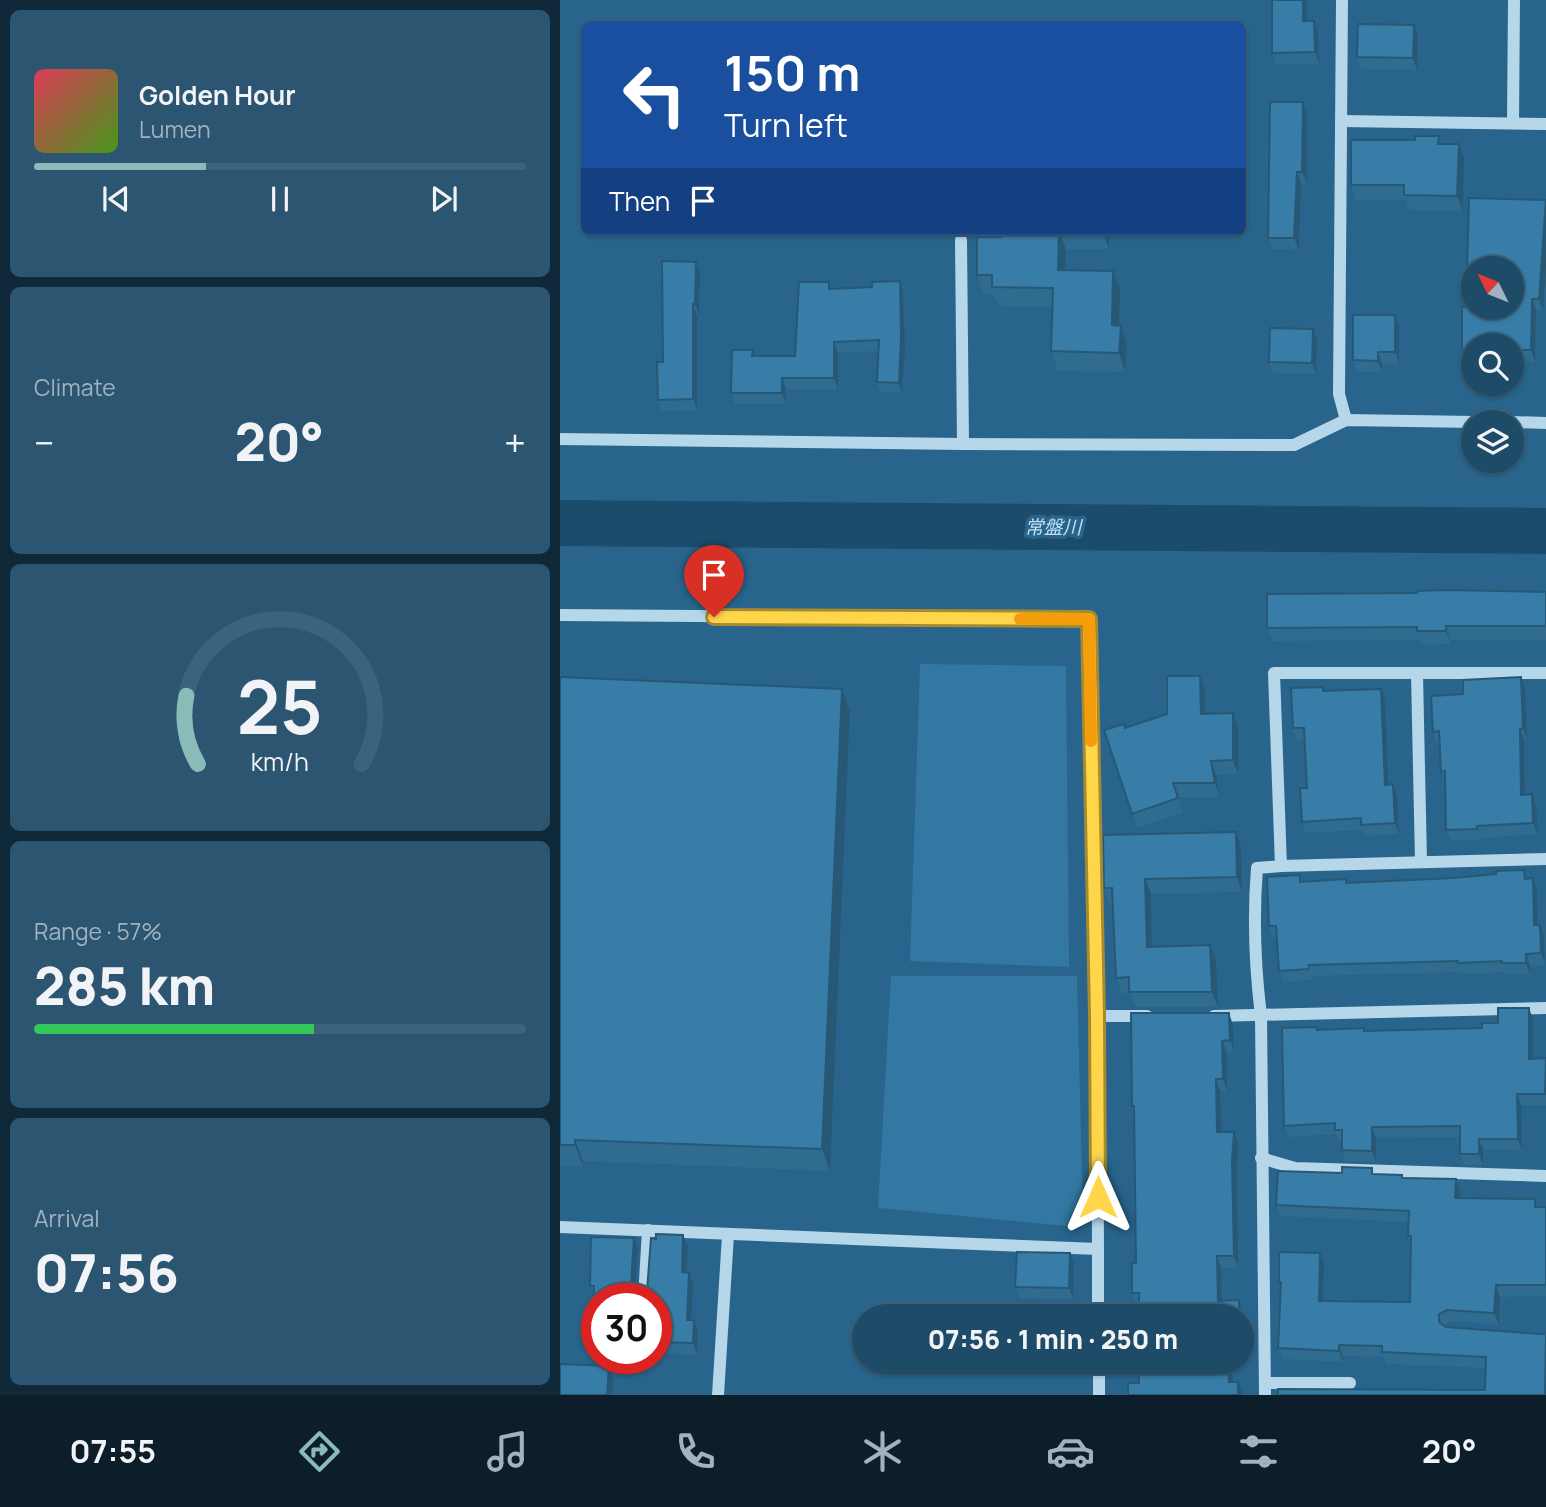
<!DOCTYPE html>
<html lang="en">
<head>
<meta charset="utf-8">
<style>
  :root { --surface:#1e4b68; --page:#2b5571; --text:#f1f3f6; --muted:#a1b3c0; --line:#3c637c; --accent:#8bbbb9 }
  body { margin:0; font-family:Manrope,"Noto Sans JP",sans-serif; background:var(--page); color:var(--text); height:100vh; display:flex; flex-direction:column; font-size:26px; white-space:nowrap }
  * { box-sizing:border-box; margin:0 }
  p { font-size:23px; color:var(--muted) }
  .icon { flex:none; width:38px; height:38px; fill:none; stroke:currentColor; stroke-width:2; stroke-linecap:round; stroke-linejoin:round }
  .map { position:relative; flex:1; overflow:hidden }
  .details { display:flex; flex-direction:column; gap:10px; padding:10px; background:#102939; width:560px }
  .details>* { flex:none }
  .guide { position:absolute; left:21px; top:21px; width:665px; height:214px; border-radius:10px; box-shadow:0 2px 5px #0004,0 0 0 2px var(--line); background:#1a4fa0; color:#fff; overflow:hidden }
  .needle { width:46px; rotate:313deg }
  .buttons { position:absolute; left:901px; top:256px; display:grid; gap:14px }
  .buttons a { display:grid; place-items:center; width:63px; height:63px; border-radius:50%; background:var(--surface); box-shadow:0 2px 5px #0004,0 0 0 2px var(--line); font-size:35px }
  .speed { position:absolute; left:21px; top:1283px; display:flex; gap:14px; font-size:35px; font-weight:700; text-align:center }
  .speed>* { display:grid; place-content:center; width:91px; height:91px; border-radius:50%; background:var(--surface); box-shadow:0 2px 5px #0004,0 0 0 2px var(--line); line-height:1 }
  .speed .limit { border:10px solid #d22; background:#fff; color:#111 }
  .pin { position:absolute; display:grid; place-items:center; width:60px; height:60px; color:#fff; margin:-72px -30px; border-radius:50% 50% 50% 0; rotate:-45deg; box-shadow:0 0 7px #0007 }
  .pin .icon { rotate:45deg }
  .me { position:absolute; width:77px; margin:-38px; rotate:0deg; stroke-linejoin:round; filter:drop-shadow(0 0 5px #0008) }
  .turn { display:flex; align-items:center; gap:24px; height:147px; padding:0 28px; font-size:32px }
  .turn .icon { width:91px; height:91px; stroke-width:2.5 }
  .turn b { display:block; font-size:49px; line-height:60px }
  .then { display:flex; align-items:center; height:66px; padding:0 28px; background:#0003; gap:14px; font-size:26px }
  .big { font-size:52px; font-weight:800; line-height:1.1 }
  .details .widget { flex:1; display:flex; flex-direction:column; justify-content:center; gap:10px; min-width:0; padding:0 24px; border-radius:10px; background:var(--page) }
  .details .dial { align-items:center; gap:0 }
  .dial svg { height:182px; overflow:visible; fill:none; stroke:var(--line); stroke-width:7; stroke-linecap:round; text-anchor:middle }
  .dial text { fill:var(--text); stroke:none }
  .song { display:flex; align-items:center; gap:21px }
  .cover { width:84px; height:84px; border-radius:10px; background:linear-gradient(135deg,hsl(350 70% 55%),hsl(100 70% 35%)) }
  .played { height:7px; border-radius:4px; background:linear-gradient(90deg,var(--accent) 35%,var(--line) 35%) }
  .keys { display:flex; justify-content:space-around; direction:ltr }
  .heat { display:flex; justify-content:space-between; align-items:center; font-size:38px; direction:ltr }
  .charge { height:10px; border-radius:5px; background:linear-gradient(90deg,#34c759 57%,var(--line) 0) }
  .trip { position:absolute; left:292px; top:1304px; width:402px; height:70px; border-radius:35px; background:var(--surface); box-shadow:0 2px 5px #0004,0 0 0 2px var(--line); font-weight:800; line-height:70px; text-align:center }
  .dock { display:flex; height:112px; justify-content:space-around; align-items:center; background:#0c1e2a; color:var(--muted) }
  .dock .icon { width:49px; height:49px }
  .dock .current { color:var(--accent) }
  .dock b { font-size:32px; color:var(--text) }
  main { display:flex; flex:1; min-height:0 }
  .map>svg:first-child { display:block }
</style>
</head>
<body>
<main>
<section class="details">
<div class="widget">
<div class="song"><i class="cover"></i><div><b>Golden Hour</b><p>Lumen</p></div></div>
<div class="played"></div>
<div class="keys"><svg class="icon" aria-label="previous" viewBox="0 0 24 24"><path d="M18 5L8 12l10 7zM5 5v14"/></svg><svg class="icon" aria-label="pause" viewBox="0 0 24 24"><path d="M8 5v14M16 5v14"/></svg><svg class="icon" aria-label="next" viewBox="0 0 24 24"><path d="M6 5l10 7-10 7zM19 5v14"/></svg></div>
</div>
<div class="widget"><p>Climate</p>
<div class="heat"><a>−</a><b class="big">20°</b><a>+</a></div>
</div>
<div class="widget dial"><svg viewBox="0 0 100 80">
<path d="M14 69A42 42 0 1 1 86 69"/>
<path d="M14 69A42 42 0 0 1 9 39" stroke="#8bbbb9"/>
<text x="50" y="56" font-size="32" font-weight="700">25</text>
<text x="50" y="72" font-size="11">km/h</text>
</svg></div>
<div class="widget"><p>Range · 57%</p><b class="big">285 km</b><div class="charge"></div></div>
<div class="widget"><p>Arrival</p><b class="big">07:56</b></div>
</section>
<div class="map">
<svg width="986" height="1395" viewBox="0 0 986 1395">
  <rect width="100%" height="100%" fill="#28648b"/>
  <!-- green -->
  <g fill="#3278a2">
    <path d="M360,664l146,2 3,301 -159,-6z"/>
    <path d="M331,976h186l6,238 -16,12 -189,-18z"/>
  </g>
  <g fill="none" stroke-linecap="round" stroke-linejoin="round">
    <!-- river -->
    <path stroke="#1c4c6b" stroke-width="46" d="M0,523l986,8"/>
    <!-- minor -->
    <g stroke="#b6d6e9" stroke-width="12">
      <path d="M782,0l-3,394 7,26"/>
      <path d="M781,121l205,3"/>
      <path d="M953,123l1,-123"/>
      <path d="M401,240l2,204"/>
      <path d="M952,422l34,1"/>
      <path d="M0,439l403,5 331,1 52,-25 129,2"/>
      <path d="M0,615l529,4 8,397 1,233 -538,-22"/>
      <path d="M857,674l4,188"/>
      <path d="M721,866l265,-7"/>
      <path d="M537,1016h50"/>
      <path d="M654,1016l332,-8"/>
      <path d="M701,1158l34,10 251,8"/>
      <path d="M538,1249v67"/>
      <path d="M84,1298l4,-68"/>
      <path d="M539,1362v33"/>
      <path d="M705,1383h85"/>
      <path d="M158,1395l10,-160"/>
      <path d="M705,1395l-4,-379c-6,-49 -8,-99 -4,-148l24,-2 -7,-193h272"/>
    </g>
  </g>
  <!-- wall -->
  <g fill="#306c90">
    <path d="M712,0h35v21l11,11 1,32h-43l-4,-11z"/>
    <path d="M854,25l4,11 -1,34 -56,-1 -4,-12z"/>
    <path d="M743,102l4,11v70h-6l-2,67 -27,-1 -4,-11z"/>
    <path d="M879,136l3,8 22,15 -1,52 -54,-1 -3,-10h-50l-5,-15 64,-45z"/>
    <path d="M986,201v66l-3,44 -7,-1 -1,52 -23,-1v-16h-38v15h-8l-4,-11 4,-42z"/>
    <path d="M441,231h108v18h-43l-1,21 48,1 7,19v36l7,19 -2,27 -67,-1 -7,-20 2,-44 -54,-1 -5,-11 -10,-1 -7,-19 24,-38z"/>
    <path d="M136,262l4,11 -1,42h-2v95l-35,1 -4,-11 5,-38z"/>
    <path d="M340,281l3,10 2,57 -3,45 -22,-1 -3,-10 1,-31 -40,2v36h-52v15h-51l-4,-11 22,-43 2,6h40l34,-74 2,7 41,-2z"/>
    <path d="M839,326v37l-17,1v8h-25l-4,-12z"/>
    <path d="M753,329l4,11 -1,34 -43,-1 -4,-11z"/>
    <path d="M986,592v48h-96l1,4 -29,1 -2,-5 -148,1 -5,-13z"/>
    <path d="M0,677l282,12 8,21 -20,461 -247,-10v6l-23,-1z"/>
    <path d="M965,689l2,51h-3l1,55 7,-1 4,12 2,28 -57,4v2l-30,1 -5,-11 -1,-48 -4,-10 -1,-29h-3l-4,-11 30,-38z"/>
    <path d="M645,690l1,24 32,13v47l-22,1 4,22h-42l5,15 -46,16 -5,-14 -7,-86 42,-14z"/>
    <path d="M764,691l61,9 4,85 8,11 2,38 -34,2 -2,-6 -57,3 -4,-11 5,-34 -2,-49 -8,1 -4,-12z"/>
    <path d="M681,847l1,45 -91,2 1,53 64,13 2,47h-83l-5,-14h-8l-6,-15 -3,-75 -4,1 -5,-16z"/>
    <path d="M964,870l3,8 10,12 1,35 6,11 1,29 -15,1v8l-24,1 -1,-3 -43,2 -1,-2 -148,4v4l-30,2 -4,-11 -2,-34 -4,1 -4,-12 33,-44 44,-3 1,4 106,-5 43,-4z"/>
    <path d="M973,1019v40l13,-1v47h-25l1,45h-39v15h-19l-4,-11v-17l-84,1v24l-30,-1 -4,-11v-9h-3l-3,-7 -48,3 -4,-11 33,-99 1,3 46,-2 1,3 117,-3 16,-5z"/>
    <path d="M673,1025l1,27 -7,1v38h-7l1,41 17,12 -1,29 1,95h-17l1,33 17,-1 4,12v24l-1,-20 -105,-11 -5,-12 4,-30 -2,-152 -2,-5z"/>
    <path d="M814,1174l29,4 57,12v8l86,9v89l-46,1 -1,28 -48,-4 -7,5 2,1 95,7 -56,56v-22l-99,-4 -2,-7 -41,-1v6l-61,-3 -4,-11 2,-62 -1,-4 45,-18v37l86,1 1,-58 -3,-8 1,-14 -129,-6 -4,-11z"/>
    <path d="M123,1235l5,11 -1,27h2l4,11 -1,36 6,11 -1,24 -41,-2v-55h-59v58h-1l-5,-11 2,-49 -3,-10 44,-48 4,11 -2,45 7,1 4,-4 9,-52z"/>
    <path d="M510,1253l4,11 -1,35 -53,-1 -5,-11z"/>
  </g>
  <!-- shaded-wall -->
  <g fill="#275875">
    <path d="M743,0h4v32l-4,-11z"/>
    <path d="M754,21l4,11 1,32 -4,-12z"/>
    <path d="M854,25l4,11 -1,34 -4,-12z"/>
    <path d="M743,102l4,11v70l-5,-11z"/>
    <path d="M899,144l5,15 -1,52 -6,-15z"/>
    <path d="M737,172l4,11 -2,67 -5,-12z"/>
    <path d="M986,201v66l-3,44 -4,-12z"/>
    <path d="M499,231l7,18 -1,40 -7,-19z"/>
    <path d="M542,231h7v18z"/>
    <path d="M136,262l4,11 -1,42 -4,-11z"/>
    <path d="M553,271l7,19 -1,53 2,-17 6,19 -2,27 -6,-19 -7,-28z"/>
    <path d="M340,281l3,10 2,57 -3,45 -3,-10z"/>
    <path d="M972,299l4,11 -1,52 -4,-12z"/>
    <path d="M133,304l4,11v95l-4,-11z"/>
    <path d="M835,315l4,11v37l-4,-11z"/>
    <path d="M753,329l4,11 -1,34 -4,-11z"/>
    <path d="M274,342l4,11v36l-4,-11z"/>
    <path d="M818,352l4,12v8l-4,-11z"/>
    <path d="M222,378l4,11v15l-4,-11z"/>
    <path d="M886,626l4,14 1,4 -5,-13z"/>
    <path d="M640,676l5,14 1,38 -5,-14z"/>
    <path d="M961,677l4,12 2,51 -4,-12z"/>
    <path d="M282,689l8,21 -20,461 -8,-22z"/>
    <path d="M821,689l4,11 4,96 -4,-11z"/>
    <path d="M673,713l5,14v47l-5,-14z"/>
    <path d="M960,729l4,11 1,66 -4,-11z"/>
    <path d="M651,761l5,14 4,22 -5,-14z"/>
    <path d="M833,784l4,12 2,38 -4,-11z"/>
    <path d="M972,794l4,12 2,28 -5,-11z"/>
    <path d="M676,832l5,15 1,45 -5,-15z"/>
    <path d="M973,878l4,12 1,47 -4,-12z"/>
    <path d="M585,879l6,15 1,68 -5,-15z"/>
    <path d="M980,925l4,11 1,29 -4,-12z"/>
    <path d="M650,945l6,15 2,47 -6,-15z"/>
    <path d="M966,954l4,12v8l-4,-11z"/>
    <path d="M969,1008l4,11v51l-4,-11z"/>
    <path d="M669,1013l4,12 1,27 -4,-12z"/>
    <path d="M662,1041l5,12v38l-4,-12z"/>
    <path d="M656,1079l4,12 2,53 -5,-12z"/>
    <path d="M957,1094l4,11 1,45 -4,-11z"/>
    <path d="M812,1127l4,11v24l-4,-11z"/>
    <path d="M674,1132l4,12 -1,29 1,95 -4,-12 -2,-95z"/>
    <path d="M919,1139l4,11v15l-4,-11z"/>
    <path d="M15,1140l8,21v6l-8,-22z"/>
    <path d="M896,1179l4,11 -1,19 -4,-11z"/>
    <path d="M123,1235l5,11 -2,38 -4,-12z"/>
    <path d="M74,1238l4,11 -3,48 -4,-11z"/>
    <path d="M510,1253l4,11 -1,35 -4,-11z"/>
    <path d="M760,1253l4,11 -1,48 -4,-11z"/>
    <path d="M657,1256l4,12 1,45 -4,-12z"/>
    <path d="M129,1273l4,11 -2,47 -4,-11z"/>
    <path d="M936,1285l4,12 -1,28 -5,-12z"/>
    <path d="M679,1300l4,12v24l-1,-20h-3z"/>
    <path d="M134,1320l4,11 -1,24 -4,-12z"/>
    <path d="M779,1345l4,11v6l-4,-11z"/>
    <path d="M668,1362h4l1,32 -4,-12z"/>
    <path d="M49,1366l4,12 -1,17h-5z"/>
    <path d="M678,1382l5,12v1h-5z"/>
  </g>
  <!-- building -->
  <g fill="#387da7" stroke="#275875" stroke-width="2" fill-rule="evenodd">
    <path d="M712,0h31v21h11l1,31 -43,1z"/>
    <path d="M798,24l56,1 -1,33 -56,-1z"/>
    <path d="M710,102h33l-1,70h-5l-3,66h-26z"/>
    <path d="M855,136h24l-1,8h21l-2,52 -53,-1v-10h-53v-45h64z"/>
    <path d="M909,198l77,2 -7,99h-7l-1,51h-19v-5h-38v4h-12v-42h4zM914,268h38v38h-38z"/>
    <path d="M441,231h58l-1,39 55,1 -1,54 9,1 -2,27 -68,-2 2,-63 -61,-1v-12h-15v-38h24z"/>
    <path d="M102,261l34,1 -1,42h-2v95l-35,1 -1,-38h6z"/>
    <path d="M340,281l1,56 -2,46 -22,-1 2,-42 -45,2v36h-52v15h-51l1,-43h21l-1,6h43l4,-74h30v7l43,-2v-5z"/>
    <path d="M793,315h42v37h-17v9l-25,-1z"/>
    <path d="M710,328l43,1 -1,34 -43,-1z"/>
    <path d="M885,590l101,2v34h-100v5h-29v-4l-150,1v-34l150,-1v-2z"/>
    <path d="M607,676h33l1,38 32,-1v47l-22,1 4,22h-42l5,15 -46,16 -28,-84 20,-6 1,4 42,-14z"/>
    <path d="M0,677l282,12 -20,460 -247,-9v5h-15z"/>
    <path d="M961,677l2,51 -3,1 1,66 11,-1 1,29 -56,3v3l-31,1 -1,-59 -4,1 -2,-41 -6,1 -2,-36 32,-2v-14z"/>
    <path d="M763,687v4l58,-2 4,96 8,-1 2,39 -34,2v-7l-59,4 -2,-34h7l-3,-60h-11l-2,-40z"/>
    <path d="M676,832l1,45 -92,2 2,68 63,-2 2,47h-83v-15l-13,1 -4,-90h-8l-1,-53z"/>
    <path d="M964,870l1,9 8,-1 1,47h6l1,28 -15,1v9h-24v-2l-44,2v-2l-149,4v4l-30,2 -3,-45h-7l-2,-49 33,-2v7l46,-3v4l107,-5 43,-4v-3z"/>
    <path d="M938,1008h31v51l17,-1 -1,36h-28l1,45h-39v15h-19v-28l-88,1v24l-30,-1v-20h-7v-7l-51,3 -2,-98 35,-1v3l47,-2v3l118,-3v-5h16z"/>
    <path d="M571,1013h98l1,27 -8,1 1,38h-7l1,53h17l-2,29 2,95h-17l1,45 21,-1v16h-100v-23h-7v-30h4l-2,-157h-2z"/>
    <path d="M782,1167l30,1v6l30,1v3l54,1 -1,19 80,1v8h11v78h-50l-2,28 -47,-3 -8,4v8l7,5 95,7 5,-1 -1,62h-267v-6l207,1 1,-33 -104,-5v-6l-43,-1v6l-61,-3 3,-66h-2v-30l41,1 -1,48 91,1 1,-66h-3l1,-25 -133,-6 2,-34 64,2z"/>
    <path d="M96,1234l27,1 -1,37 7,1 -2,47h7l-1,23 -37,-1v-44h-59v47h-6l3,-59h-4l1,-49 43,1 -3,48 5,8 7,1 4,-4 4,-53 5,1z"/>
    <path d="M457,1252l53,1 -1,35 -54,-1z"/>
    <path d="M579,1362h89l1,20h9v13h-110v-12h11z"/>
    <path d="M0,1364l49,2 -2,29h-47z"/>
  </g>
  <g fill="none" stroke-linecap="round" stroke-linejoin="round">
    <defs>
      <path id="route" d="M154,617l375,2 8,397 1,181"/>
    </defs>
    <!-- route casing -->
    <use href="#route" stroke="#a68a30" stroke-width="18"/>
    <!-- route -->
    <use href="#route" stroke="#ffd54a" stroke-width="12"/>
    <!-- slow -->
    <path stroke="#f59e0b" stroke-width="12" d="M460,619h69l2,122"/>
  </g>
  <g text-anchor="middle" stroke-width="7" stroke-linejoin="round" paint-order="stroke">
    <!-- water labels -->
    <g font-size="19" font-style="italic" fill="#c2dff1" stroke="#28648b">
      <text x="493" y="534">常盤川</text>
    </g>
  </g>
</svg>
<div class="buttons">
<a><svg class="needle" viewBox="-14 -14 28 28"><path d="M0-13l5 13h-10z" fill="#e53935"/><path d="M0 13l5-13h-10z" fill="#a1b3c0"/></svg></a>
<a><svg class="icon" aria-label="search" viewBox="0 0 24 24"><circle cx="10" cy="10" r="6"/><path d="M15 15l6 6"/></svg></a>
<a><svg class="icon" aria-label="layers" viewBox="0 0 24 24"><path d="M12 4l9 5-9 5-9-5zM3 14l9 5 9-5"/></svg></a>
</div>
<div class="speed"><div class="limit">30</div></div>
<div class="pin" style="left:154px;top:617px;background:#d93025"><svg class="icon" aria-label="arrive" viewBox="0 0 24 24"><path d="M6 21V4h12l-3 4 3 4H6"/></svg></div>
<svg class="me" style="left:538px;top:1197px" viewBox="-20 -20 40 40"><path d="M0-17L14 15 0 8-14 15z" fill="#ffd54a" stroke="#fff" stroke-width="4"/></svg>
<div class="trip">07:56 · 1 min · 250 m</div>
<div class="guide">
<div class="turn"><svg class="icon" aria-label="left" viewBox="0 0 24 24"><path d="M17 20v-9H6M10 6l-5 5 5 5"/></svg><div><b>150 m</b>Turn left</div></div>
<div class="then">Then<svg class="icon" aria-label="arrive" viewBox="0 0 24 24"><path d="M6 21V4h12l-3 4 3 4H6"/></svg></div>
</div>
</div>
</main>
<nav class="dock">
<b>07:55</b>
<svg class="icon current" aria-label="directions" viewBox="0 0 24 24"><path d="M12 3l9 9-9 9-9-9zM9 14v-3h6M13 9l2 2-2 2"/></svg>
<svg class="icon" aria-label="music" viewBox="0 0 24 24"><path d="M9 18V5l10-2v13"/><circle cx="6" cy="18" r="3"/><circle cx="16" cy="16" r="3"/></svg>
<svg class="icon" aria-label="phone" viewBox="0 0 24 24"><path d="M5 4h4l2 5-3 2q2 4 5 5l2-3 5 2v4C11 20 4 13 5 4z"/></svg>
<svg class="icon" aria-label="climate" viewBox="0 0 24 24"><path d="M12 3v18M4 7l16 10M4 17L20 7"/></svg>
<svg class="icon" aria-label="car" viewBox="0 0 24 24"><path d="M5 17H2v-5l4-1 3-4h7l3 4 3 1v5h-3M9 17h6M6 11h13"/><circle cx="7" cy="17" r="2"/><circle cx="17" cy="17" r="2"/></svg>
<svg class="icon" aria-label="filters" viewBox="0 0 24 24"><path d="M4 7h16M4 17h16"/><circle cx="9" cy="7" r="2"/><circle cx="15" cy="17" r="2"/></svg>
<b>20°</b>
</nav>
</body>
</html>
